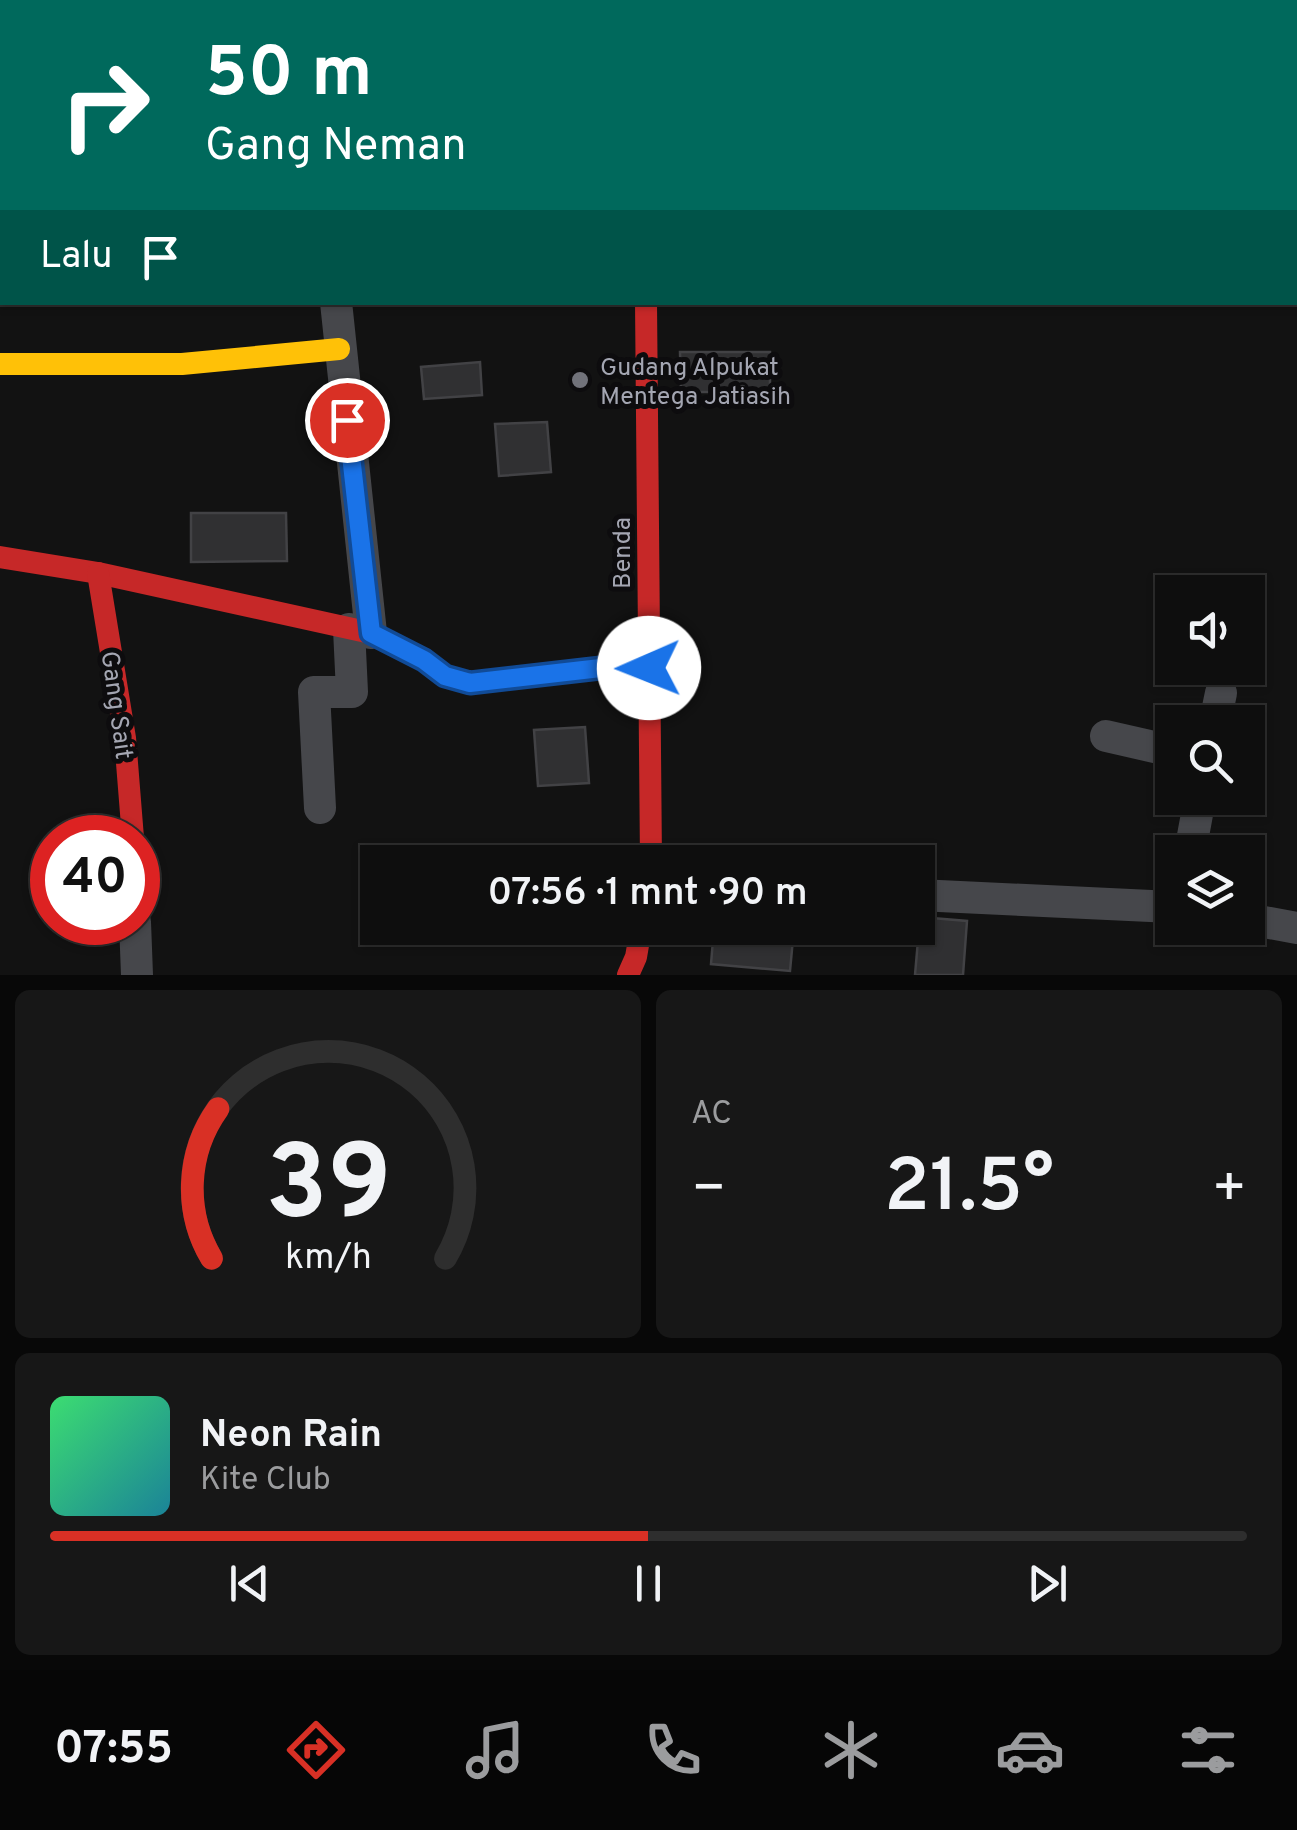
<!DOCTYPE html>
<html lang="id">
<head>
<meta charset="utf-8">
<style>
  :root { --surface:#0e0e0e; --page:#171717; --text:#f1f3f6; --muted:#9b9c9e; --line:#2e2e2e; --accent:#d93025 }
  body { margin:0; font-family:Overpass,sans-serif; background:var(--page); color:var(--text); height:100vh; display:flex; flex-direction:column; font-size:38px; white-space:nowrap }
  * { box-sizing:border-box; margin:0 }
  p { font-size:32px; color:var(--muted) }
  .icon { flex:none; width:55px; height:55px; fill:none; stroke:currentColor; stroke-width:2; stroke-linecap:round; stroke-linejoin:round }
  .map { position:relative; height:975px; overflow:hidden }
  .side { display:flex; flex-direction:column; gap:15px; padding:15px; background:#080808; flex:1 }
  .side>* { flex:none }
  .top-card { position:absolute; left:0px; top:0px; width:1298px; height:305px; box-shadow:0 2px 8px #0004,0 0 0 2px var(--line); background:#00695c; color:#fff; overflow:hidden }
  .controls { position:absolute; left:1155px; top:575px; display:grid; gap:20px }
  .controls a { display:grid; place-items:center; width:110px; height:110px; border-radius:0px; background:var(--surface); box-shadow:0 2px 8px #0004,0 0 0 2px var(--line); font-size:50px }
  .speed { position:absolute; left:30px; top:815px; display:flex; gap:20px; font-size:50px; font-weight:700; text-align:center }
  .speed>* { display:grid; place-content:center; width:130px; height:130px; border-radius:50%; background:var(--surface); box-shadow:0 2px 8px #0004,0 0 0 2px var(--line); line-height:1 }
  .speed .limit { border:15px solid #d22; background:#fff; color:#111 }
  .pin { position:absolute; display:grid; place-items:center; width:85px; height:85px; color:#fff; margin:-42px; border:5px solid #fff; border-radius:50%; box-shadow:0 2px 10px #0007 }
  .me { position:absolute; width:110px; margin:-55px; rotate:269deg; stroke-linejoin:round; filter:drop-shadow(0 0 8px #0008) }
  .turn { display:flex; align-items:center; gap:35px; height:210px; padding:0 40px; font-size:45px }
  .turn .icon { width:130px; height:130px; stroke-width:2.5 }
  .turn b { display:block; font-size:70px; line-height:85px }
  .then { display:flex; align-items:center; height:95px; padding:0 40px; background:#0003; gap:20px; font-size:38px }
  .big { font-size:75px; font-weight:600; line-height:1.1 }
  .side .widget { flex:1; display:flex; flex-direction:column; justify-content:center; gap:15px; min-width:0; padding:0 35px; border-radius:15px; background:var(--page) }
  .side .dial { align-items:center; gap:0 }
  .dial svg { height:260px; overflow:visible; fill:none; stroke:var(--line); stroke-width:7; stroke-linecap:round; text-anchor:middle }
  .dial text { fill:var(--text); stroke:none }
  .song { display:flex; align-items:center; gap:30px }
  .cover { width:120px; height:120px; border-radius:15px; background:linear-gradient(135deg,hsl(140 70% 55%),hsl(190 70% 35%)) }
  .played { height:10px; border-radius:5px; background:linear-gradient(90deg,var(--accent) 50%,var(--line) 50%) }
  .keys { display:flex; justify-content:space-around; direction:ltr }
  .heat { display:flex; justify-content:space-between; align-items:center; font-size:55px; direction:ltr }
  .side .tiles { flex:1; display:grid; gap:15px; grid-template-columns:1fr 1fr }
  .widget:last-child { grid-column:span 2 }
  .trip { position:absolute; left:360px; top:845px; width:575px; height:100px; border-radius:0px; background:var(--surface); box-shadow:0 2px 8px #0004,0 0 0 2px var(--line); font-weight:600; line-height:100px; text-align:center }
  .dock { display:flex; height:160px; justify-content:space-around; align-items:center; background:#060606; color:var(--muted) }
  .dock .icon { width:70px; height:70px }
  .dock .active { color:var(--accent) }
  .dock b { font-size:45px; color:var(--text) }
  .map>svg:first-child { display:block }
</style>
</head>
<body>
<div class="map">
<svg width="1297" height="975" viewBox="0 0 1297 975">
  <rect width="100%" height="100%" fill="#121212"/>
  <!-- building -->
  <g fill="#303032" stroke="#424245" stroke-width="2.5">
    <path d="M680,352h90v40h-89z"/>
    <path d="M480,362l2,33 -58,4 -3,-32z"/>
    <path d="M547,422l4,50 -52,4 -4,-52z"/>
    <path d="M191,513h95l1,48 -96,1z"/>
    <path d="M585,727l4,56 -51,3 -4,-56z"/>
    <path d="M920,917l47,4 -4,54h-48z"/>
    <path d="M714,928h80l-4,43 -79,-7z"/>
  </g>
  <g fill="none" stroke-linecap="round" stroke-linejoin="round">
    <!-- street -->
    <g stroke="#46474b" stroke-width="32">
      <path d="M92,0v2"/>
      <path d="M319,0v2"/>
      <path d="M414,0l1,2"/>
      <path d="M604,0v2"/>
      <path d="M669,0l14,2"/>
      <path d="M0,110h2"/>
      <path d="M336,302l35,331"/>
      <path d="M1215,722l6,-29"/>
      <path d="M1106,736l66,15"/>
      <path d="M320,808l-6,-116h38l-3,-63"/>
      <path d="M1190,852l10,-54"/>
      <path d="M918,895l254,12"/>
      <path d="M1248,919l49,9"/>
      <path d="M135,922l2,53"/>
    </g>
    <!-- slow -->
    <g stroke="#ffc107" stroke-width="22">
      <path d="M0,364h182l157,-15"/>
      <path d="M492,680l126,-14 31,2"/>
    </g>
    <!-- jam -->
    <g stroke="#c62828" stroke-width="22">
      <path d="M640,0v2"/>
      <path d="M646,302l5,560"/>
      <path d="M0,557l98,16 273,60 53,26 21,17 25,7 22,-3"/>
      <path d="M98,573l27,165 8,100"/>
      <path d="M628,975l8,-18 5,-29"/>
    </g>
  </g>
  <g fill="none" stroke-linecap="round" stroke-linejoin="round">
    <defs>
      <path id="route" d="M347,420l24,213 53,27 21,16 25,7 148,-17 31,2"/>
    </defs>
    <!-- route casing -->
    <use href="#route" stroke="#114b97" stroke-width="25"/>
    <!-- route -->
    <use href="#route" stroke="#1a73e8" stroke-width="18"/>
  </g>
  <!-- markers -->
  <circle fill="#71727a" stroke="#0d0c0e" stroke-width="4" cx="580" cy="380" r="10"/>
  <g text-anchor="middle" stroke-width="10" stroke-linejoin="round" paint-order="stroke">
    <!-- poi labels -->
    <g font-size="25" fill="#a4a6b2" stroke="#0d0c0e" text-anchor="start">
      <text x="600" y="375">Gudang Alpukat<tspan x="600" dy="29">Mentega Jatiasih</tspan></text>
    </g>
    <!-- street labels -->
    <g font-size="25" fill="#a4a6b2" stroke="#0d0c0e">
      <text transform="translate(621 553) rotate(-90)" y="9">Benda</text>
      <text transform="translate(118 705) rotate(82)" y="9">Gang Sait</text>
    </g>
  </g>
</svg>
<div class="controls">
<a><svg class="icon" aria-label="sound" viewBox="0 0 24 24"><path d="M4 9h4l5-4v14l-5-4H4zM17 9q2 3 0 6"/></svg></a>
<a><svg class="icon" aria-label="search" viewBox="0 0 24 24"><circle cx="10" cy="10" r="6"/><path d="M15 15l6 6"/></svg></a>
<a><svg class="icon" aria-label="layers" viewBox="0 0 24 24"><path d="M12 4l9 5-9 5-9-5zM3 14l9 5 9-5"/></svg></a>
</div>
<div class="speed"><div class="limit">40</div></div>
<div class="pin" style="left:347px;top:420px;background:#d93025"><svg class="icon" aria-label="arrive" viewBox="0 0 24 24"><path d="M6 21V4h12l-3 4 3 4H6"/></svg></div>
<svg class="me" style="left:649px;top:668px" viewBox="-20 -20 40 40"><circle r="19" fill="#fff"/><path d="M0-13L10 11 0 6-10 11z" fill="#1a73e8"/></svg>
<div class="trip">07:56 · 1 mnt · 90 m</div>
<div class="top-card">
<div class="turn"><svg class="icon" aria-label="right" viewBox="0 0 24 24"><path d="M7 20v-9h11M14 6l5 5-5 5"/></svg><div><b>50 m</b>Gang Neman</div></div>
<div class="then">Lalu<svg class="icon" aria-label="arrive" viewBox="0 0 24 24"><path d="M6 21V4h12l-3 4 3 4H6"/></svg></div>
</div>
</div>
<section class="side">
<div class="tiles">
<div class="widget dial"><svg viewBox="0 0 100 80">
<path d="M14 69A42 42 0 1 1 86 69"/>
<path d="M14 69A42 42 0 0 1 16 23" stroke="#d93025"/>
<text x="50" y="56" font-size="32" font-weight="700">39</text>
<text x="50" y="72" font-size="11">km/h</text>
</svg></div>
<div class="widget"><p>AC</p>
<div class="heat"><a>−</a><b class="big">21.5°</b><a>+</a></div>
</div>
<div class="widget">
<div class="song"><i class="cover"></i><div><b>Neon Rain</b><p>Kite Club</p></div></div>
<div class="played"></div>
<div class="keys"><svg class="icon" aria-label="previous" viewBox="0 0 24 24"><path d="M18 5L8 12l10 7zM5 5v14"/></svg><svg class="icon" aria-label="pause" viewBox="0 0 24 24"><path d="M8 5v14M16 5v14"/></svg><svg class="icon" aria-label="next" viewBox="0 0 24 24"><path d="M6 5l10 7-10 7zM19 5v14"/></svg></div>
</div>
</div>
</section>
<nav class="dock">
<b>07:55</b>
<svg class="icon active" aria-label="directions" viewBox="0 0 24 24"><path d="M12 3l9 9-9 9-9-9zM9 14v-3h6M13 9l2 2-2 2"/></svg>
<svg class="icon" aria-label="music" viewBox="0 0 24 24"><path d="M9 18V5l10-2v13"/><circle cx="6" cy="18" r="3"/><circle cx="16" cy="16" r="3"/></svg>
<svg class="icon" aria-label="phone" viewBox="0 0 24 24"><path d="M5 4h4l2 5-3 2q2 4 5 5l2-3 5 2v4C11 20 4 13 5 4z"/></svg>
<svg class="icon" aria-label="climate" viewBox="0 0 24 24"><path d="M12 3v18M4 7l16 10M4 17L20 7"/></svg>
<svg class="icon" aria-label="car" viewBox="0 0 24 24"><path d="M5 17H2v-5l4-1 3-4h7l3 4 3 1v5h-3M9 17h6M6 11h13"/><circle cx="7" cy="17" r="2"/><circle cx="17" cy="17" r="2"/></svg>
<svg class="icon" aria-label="filters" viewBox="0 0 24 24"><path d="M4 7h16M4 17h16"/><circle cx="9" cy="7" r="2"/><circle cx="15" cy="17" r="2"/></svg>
</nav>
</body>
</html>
